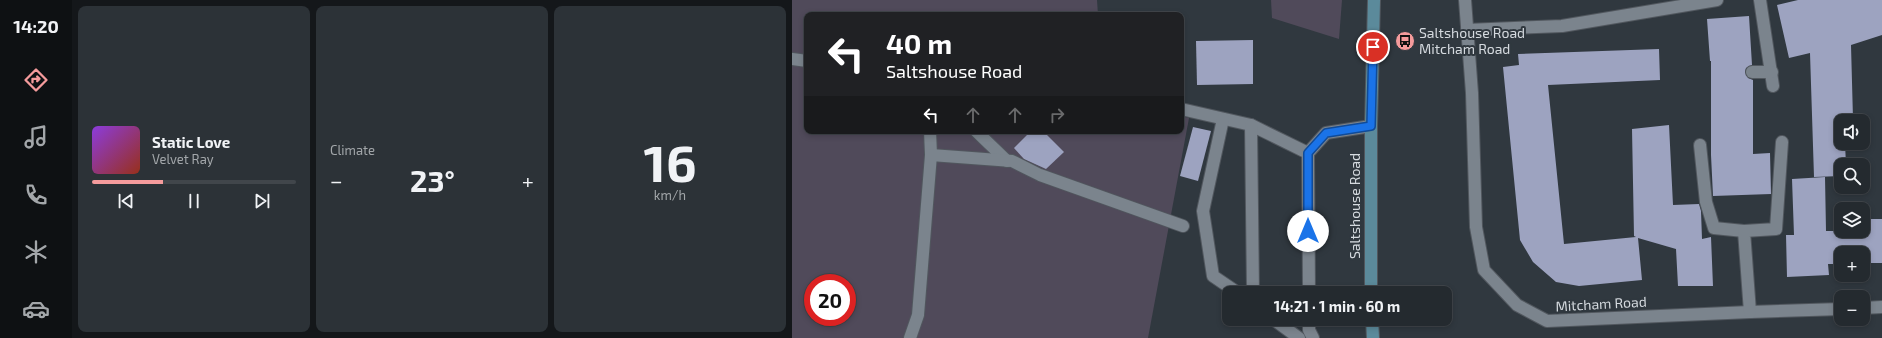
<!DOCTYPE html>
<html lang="en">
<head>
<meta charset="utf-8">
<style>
  :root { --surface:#242a2f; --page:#2c3237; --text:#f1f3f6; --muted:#a3a7aa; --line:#41464b; --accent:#f59b9c }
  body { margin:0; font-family:"Exo 2",sans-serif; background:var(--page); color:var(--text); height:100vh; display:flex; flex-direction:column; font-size:15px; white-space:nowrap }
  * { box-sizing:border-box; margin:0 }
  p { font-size:13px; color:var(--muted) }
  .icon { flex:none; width:22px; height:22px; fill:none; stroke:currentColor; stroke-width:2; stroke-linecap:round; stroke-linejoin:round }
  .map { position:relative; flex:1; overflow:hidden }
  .panel { display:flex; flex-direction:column; gap:6px; padding:6px; background:#14171a; width:720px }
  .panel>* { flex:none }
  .guide { position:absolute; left:12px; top:12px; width:380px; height:122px; border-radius:8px; box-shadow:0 2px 6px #0003,0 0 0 1px var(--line); background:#202124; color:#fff; overflow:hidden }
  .controls { position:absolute; left:1042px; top:114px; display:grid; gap:8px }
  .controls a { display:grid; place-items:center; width:36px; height:36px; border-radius:8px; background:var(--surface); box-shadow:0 2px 6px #0003,0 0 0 1px var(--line); font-size:20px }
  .speed { position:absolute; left:12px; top:274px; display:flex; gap:8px; font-size:20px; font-weight:700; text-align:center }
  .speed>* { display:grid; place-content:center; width:52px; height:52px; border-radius:50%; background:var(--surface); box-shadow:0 2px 6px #0003,0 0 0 1px var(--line); line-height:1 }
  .speed .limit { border:6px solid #d22; background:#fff; color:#111 }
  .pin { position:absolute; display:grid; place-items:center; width:34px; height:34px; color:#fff; margin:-17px; border:2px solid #fff; border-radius:50%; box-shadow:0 1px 4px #0007 }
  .me { position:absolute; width:44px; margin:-22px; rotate:0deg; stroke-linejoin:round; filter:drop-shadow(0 0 3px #0008) }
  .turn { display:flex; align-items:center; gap:14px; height:84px; padding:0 16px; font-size:18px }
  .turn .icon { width:52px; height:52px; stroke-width:2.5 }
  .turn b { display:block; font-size:28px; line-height:34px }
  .lanes { display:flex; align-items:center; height:38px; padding:0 16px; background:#0003; justify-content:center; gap:20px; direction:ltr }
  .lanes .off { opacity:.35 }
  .big { font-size:30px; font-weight:700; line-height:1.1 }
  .panel .card { flex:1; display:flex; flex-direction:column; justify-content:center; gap:6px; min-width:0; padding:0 14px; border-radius:8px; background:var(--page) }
  .panel .dial { align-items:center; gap:0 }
  .dial b { font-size:52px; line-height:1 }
  .song { display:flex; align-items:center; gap:12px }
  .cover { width:48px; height:48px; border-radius:6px; background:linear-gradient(135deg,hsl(270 70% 55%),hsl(10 70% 35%)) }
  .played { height:4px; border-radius:2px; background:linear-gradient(90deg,var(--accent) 35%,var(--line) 35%) }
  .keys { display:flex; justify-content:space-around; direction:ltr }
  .heat { display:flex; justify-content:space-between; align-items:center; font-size:22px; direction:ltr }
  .panel .tiles { flex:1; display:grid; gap:6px; grid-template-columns:repeat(3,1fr) }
  .trip { position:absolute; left:430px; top:286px; width:230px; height:40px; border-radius:8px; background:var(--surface); box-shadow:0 2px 6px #0003,0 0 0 1px var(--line); font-weight:700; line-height:40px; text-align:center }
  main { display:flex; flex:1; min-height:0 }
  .menu { display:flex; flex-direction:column; width:72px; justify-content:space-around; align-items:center; background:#0e1113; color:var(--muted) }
  .menu .icon { width:28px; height:28px }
  .menu .selected { color:var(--accent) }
  .menu b { font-size:18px; color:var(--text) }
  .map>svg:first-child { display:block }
</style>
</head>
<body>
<main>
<nav class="menu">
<b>14:20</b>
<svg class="icon selected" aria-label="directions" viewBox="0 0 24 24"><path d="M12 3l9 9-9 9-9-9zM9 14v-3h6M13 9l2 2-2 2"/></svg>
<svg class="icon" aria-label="music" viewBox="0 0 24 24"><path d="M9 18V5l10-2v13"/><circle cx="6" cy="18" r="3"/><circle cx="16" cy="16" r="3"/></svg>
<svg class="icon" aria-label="phone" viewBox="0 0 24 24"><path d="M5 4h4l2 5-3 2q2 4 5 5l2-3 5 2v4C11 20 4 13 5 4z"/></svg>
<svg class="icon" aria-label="climate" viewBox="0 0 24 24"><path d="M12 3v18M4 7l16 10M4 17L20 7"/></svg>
<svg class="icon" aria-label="car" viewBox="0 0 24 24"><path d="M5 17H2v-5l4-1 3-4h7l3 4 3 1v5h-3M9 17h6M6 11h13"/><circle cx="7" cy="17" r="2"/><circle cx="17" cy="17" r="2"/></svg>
</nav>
<section class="panel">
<div class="tiles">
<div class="card">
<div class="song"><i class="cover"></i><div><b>Static Love</b><p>Velvet Ray</p></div></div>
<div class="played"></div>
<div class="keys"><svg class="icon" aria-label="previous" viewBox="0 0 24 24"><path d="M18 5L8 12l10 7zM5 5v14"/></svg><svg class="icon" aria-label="pause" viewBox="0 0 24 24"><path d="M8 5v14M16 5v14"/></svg><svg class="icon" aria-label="next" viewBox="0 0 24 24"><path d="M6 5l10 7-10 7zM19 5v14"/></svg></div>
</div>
<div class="card"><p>Climate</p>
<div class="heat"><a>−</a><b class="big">23°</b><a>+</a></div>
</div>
<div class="card dial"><b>16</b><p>km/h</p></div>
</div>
</section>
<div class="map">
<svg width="1090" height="338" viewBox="0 0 1090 338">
  <rect width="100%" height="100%" fill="#30383f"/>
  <!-- green -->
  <g fill="#504a5a" fill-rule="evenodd">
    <path d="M0,0h305l1,15h-291v116h374v-15l8,2 -41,220h-356zM21,283h34v34h-34z"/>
    <path d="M479,0h71l-3,39 -67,-21z"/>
  </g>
  <!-- building -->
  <g fill="#9da3c0">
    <path d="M1006,0h84v35l-31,10 2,74 -12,2v22h4l1,22h-5v11l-27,1 -4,-124 -21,5 -12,-53z"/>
    <path d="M957,16l3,49 -6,3 -1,4 3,6 5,2v74l17,-1 1,41 -58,2 -2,-41v-94h-1l-3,-42z"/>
    <path d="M461,40v44l-56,1 -1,-44z"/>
    <path d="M867,49l1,31 -112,5 16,159 72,-7 -2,-1 -2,-107 37,-4 4,80 26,-1 2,7 1,28 9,-2 2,49h-35l-2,-37 -38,-11 4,42 -63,6 -23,-4 -23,-20 -13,-22 -17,-173 16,-2 -1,-11z"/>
    <path d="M401,127l18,4 -13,50 -18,-5z"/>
    <path d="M239,131h12l21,21 -18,17 -22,-10 -10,-11z"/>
    <path d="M1033,177l1,54h37v-12h19v44h-19v-10h-22v11h-13l1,11 -42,2 -1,-42h8l-2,-56z"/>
  </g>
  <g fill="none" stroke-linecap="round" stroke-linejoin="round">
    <defs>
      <g id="lane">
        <path d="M0,59l15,2"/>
        <path d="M389,109l70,16 57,28"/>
        <path d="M431,119l-20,92 10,65 25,17"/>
        <path d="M459,125l2,168"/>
        <path d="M138,131l1,24"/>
        <path d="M184,131l31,30"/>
        <path d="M517,293l-1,-140 18,-20 45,-7"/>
        <path d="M481,319l26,19"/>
        <path d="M517,319v11l4,8"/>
        <path d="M118,338l8,-23 13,-160 81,6 28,14 143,51"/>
      </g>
      <g id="street">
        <path d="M673,0l7,93 4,134 8,43 33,35 30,16 203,-9 91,-3"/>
        <path d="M968,0l13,86"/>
        <path d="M675,30l95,-4 155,-26"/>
        <path d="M960,72h20"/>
        <path d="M908,145l6,57 8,26 30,3"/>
        <path d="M1071,308l19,-1"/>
        <path d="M958,312l-6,-81 32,-2 6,-87"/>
      </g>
      <g id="secondary">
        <path d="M579,293v-167l3,-126"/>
        <path d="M580,319l1,19"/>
      </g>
    </defs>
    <!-- lane casing -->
    <use href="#lane" stroke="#51575e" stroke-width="14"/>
    <!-- street casing -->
    <use href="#street" stroke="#51575e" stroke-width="14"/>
    <!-- secondary casing -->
    <use href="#secondary" stroke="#51575e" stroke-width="14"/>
    <!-- lane -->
    <use href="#lane" stroke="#7b848d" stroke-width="12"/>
    <!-- street -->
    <use href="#street" stroke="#7b848d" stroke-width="12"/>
    <!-- secondary -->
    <use href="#secondary" stroke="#5b8a9b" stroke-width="12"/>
  </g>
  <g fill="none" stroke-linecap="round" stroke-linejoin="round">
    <defs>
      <path id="route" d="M516,231v-78l18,-20 45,-7 2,-79"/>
    </defs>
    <!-- route casing -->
    <use href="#route" stroke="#114b97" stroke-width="10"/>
    <!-- route -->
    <use href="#route" stroke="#1a73e8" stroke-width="7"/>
  </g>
  <!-- icons -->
  <defs>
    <symbol id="bus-disc" viewBox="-11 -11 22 22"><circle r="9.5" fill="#f59b9c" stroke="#30383f"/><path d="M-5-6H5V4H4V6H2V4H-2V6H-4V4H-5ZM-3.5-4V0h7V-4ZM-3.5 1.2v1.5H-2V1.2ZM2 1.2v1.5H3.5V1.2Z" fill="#111"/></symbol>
  </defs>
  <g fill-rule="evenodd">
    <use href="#bus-disc" x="602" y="30" width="22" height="22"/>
  </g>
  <g text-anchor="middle" stroke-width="4" stroke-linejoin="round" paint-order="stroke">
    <!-- poi labels -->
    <g font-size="14" fill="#d5dadf" stroke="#30383f" text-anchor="start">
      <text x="627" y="38">Saltshouse Road<tspan x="627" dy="16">Mitcham Road</tspan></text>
    </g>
    <!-- street labels -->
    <g font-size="14" fill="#d5dadf" stroke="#30383f">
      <text transform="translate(563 206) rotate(-90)" y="5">Saltshouse Road</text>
      <text transform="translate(809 304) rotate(-3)" y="5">Mitcham Road</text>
    </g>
  </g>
</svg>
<div class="controls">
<a><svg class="icon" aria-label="sound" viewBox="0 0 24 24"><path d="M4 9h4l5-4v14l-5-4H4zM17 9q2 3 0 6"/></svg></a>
<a><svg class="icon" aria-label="search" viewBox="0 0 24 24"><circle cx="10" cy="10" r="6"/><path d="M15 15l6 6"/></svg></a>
<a><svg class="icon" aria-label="layers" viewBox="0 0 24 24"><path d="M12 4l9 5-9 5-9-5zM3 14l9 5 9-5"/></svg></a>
<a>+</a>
<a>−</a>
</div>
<div class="speed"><div class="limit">20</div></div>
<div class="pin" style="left:581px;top:47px;background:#d93025"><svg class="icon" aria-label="arrive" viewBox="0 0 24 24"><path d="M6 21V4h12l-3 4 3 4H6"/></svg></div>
<svg class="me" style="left:516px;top:231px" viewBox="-20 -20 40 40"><circle r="19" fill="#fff"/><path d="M0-13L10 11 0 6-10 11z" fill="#1a73e8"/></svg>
<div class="trip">14:21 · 1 min · 60 m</div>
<div class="guide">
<div class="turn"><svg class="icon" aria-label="left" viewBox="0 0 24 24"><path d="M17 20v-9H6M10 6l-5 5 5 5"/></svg><div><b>40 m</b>Saltshouse Road</div></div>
<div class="lanes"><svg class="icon" aria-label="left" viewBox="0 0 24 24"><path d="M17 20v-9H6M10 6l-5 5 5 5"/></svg><svg class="icon off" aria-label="ahead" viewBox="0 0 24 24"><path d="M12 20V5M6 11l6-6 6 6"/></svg><svg class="icon off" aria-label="ahead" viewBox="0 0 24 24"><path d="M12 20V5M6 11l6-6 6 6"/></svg><svg class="icon off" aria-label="right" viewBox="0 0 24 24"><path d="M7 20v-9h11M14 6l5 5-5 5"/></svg></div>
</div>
</div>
</main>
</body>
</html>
